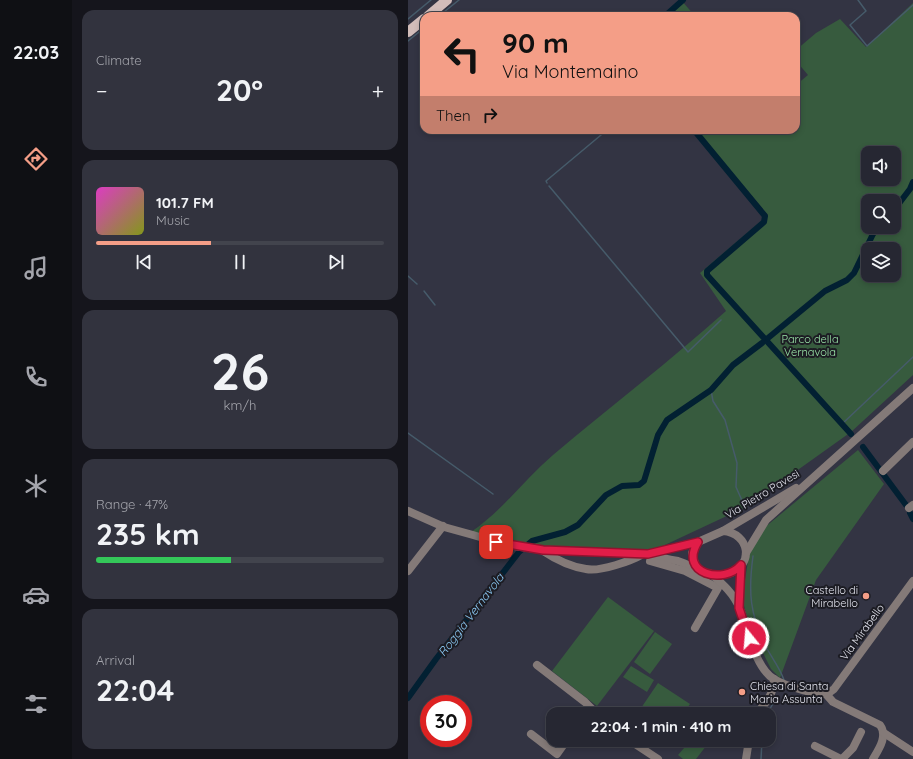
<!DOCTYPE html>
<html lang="en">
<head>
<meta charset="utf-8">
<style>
  :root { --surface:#262732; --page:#32333e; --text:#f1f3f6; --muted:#a4a5ac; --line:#42444d; --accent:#f49e87 }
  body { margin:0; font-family:Quicksand,sans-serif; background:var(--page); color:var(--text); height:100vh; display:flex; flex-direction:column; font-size:15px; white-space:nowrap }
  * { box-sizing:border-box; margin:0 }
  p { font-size:13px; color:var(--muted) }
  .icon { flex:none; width:22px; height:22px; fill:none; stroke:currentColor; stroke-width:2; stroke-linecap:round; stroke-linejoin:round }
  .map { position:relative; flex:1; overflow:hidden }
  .sheet { display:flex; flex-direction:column; gap:10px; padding:10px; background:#15151c; width:336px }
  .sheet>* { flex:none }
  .banner { position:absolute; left:12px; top:12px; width:380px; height:122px; border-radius:12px; box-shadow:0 2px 6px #0003,0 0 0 1px var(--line); background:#f49e87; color:#111; overflow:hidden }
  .controls { position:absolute; left:453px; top:146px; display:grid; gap:8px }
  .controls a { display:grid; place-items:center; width:40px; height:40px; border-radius:8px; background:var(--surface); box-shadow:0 2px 6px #0003,0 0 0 1px var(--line); font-size:20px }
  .speed { position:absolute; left:12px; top:695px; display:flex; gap:8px; font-size:20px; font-weight:700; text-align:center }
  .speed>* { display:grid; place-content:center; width:52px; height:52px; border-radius:50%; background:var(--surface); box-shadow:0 2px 6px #0003,0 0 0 1px var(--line); line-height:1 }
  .speed .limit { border:6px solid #d22; background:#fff; color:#111 }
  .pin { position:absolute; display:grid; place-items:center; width:34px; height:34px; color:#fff; margin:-17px; border-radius:8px; box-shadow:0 2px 6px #0006 }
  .me { position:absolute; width:44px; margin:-22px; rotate:343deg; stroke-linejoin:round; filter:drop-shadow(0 0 3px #0008) }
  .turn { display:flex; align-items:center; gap:14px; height:84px; padding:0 16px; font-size:18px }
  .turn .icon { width:52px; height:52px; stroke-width:2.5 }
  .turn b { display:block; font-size:28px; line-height:34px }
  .then { display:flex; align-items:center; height:38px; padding:0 16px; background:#0003; gap:8px; font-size:15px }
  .big { font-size:30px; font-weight:700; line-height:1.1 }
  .sheet .tile { flex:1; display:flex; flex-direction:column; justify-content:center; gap:6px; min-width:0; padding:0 14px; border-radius:12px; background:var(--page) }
  .sheet .dial { align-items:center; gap:0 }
  .dial b { font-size:52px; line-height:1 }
  .song { display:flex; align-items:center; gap:12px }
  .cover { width:48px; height:48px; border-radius:6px; background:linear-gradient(135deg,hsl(310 70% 55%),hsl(70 70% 35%)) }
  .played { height:4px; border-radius:2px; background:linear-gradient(90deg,var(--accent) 40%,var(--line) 40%) }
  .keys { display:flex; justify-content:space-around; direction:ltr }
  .heat { display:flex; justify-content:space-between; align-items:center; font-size:22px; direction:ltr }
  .charge { height:6px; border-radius:3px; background:linear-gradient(90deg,#34c759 47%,var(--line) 0) }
  .trip { position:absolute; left:138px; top:707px; width:230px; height:40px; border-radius:12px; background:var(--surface); box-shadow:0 2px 6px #0003,0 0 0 1px var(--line); font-weight:700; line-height:40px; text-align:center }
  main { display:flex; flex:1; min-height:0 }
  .tab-bar { display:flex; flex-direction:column; width:72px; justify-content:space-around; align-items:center; background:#0f1014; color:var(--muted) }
  .tab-bar .icon { width:28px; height:28px }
  .tab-bar .on { color:var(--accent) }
  .tab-bar b { font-size:18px; color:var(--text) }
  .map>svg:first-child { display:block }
</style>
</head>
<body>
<main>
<nav class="tab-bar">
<b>22:03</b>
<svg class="icon on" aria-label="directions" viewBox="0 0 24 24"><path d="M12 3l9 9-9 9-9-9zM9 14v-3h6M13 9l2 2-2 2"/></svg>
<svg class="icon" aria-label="music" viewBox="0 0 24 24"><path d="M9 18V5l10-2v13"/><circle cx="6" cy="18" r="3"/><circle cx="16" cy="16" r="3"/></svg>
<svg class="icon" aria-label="phone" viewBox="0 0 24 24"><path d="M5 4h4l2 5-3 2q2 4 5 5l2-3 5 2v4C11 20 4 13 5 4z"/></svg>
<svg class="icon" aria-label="climate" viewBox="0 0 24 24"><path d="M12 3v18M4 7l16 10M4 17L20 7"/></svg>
<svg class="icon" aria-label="car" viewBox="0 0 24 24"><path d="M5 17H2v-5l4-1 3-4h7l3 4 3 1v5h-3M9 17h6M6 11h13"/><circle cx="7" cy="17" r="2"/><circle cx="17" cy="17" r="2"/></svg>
<svg class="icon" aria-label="filters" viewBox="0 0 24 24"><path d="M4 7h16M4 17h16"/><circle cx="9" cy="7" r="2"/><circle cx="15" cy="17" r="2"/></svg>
</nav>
<section class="sheet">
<div class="tile"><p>Climate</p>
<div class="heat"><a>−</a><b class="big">20°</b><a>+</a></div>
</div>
<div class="tile">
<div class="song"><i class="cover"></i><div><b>101.7 FM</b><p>Music</p></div></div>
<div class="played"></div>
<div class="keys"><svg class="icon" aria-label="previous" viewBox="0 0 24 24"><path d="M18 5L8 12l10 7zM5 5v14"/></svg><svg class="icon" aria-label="pause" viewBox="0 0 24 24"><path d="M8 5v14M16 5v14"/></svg><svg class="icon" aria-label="next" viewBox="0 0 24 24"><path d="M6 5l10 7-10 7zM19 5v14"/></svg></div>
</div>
<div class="tile dial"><b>26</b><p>km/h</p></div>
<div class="tile"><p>Range · 47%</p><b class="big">235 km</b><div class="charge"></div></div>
<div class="tile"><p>Arrival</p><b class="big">22:04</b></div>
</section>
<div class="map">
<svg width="505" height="759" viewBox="0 0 505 759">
  <rect width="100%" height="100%" fill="#333443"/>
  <!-- green -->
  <g fill="#375b3e" fill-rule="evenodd">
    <path d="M273,0l14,16h-32z"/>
    <path d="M505,3v372l-62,57 -105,75 -94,44 -110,-3 -36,-6 -35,-10c31,-21 53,-52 82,-77 57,-48 117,-94 173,-144l-26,-38 68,-58 -73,-85h101v-45l12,-10 -11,-13 -1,-12 20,-17 24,-14 26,28zM460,153h26v26h-26zM460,201h26v26h-26zM460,249h26v26h-26z"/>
    <path d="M450,450l26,34 -68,96 -36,98 -9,-9 -22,-44 -7,-27 7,-43 15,-27z"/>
    <path d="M200,597l46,34 -57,75 -45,-35z"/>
    <path d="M247,632l17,12 -22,30 -16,-12z"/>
    <path d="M223,666l23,14 -7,12 -24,-15z"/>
    <path d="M250,683l32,21 -7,10h-46z"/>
    <path d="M283,740l19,1 -14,18h-13l-5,-4z"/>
  </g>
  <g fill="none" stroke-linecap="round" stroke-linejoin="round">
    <!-- stream -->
    <g stroke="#465b6a" stroke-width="1.5">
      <path d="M450,0l8,11 -16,14 17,21 46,-41"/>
      <path d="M31,16l20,-16"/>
      <path d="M0,19l23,-19"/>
      <path d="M0,41l16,-13"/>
      <path d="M139,183l-1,-2 61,-51"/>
      <path d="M141,186l139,166 33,-32"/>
      <path d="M0,276l9,8"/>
      <path d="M16,291l11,14"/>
      <path d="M303,390l2,11 12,19 12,43 -1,24 8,18"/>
      <path d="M434,424l71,-67"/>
      <path d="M0,433l85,61"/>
      <path d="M345,556c-5,37 -3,58 13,91 6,11 14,21 18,33"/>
      <path d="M359,714l8,-14"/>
      <path d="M353,759l1,-19"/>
    </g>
    <!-- canal -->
    <g stroke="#022032" stroke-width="6">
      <path d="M257,16l18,-16"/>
      <path d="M286,130l71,86 -1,6 -57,49v4l144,159"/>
      <path d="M486,210l16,-21 3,-7"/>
      <path d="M360,338l57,-47 22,-11 7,-7 19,-39 6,-7"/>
      <path d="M455,447l43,58"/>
      <path d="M502,513l3,6"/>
      <path d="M0,698l28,-39 83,-107 13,-11 33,-9 13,-7 28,-30 16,-9 17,-1 5,-4 14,-46 9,-15 44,-30 22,-25 29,-22"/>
    </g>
    <!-- minor -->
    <g stroke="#847a78" stroke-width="8">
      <path d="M475,471l30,-29"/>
      <path d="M501,508l4,-3"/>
      <path d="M0,511l36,16 29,8 34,10 36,5 105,4 50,-12 25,-11c27,2 32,35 5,43 -18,5 -34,-8 -50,-13 -10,-2 -20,-3 -30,-7"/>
      <path d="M315,531l73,-43"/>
      <path d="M135,551c12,8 29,16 43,18 14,3 45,-8 57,-15"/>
      <path d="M338,553l20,-33 147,-132"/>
      <path d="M242,561l35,10 33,17 -23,40"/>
      <path d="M288,567l-4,-14 6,-11"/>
      <path d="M0,571l35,-45"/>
      <path d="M303,574c12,10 23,20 29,35 8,20 15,59 34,70 9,6 21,9 32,12 10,3 19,6 28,-2l79,-108"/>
      <path d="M331,608l2,-43"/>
      <path d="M129,665l48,37 12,12"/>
      <path d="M418,694l7,8 47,23c8,11 -1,24 -7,34"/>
      <path d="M348,714c10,-11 18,-20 18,-35"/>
      <path d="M476,733l29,19"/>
      <path d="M123,734l26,20 10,-14"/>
      <path d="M221,740l29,19"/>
      <path d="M407,746l26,13"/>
      <path d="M338,759l3,-19"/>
      <path d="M434,759l11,-11 8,-16"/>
    </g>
    <!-- major -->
    <g stroke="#d2bdba" stroke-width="10">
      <path d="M20,16l19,-16"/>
      <path d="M0,32l16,-13"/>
    </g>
  </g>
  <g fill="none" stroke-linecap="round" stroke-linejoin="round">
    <defs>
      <path id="route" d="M88,542l47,8 105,4 50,-12c-20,32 26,43 43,23l-2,43 10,30"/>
    </defs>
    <!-- route casing -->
    <use href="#route" stroke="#92132f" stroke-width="10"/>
    <!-- route -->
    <use href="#route" stroke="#e11d48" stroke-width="7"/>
  </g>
  <!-- markers -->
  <g fill="#f49e87" stroke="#1c1c23" stroke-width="1.5">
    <circle cx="458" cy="596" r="4"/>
    <circle cx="334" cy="692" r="4"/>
  </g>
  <g text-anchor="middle" stroke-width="4" stroke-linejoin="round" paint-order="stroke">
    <!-- park labels -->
    <g font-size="11" fill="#99e3a7" stroke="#1c1c23">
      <text x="402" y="343">Parco della<tspan x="402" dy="13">Vernavola</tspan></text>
    </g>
    <!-- street labels -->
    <g font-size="11" fill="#e3e4ee" stroke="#1c1c23">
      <text transform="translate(354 494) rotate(-31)" y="4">Via Pietro Pavesi</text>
      <text transform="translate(454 632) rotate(-54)" y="4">Via Mirabello</text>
    </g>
    <!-- poi labels -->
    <g font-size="11" fill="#e3e4ee" stroke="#1c1c23" text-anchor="end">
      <text x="450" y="594">Castello di<tspan x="450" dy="13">Mirabello</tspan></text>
      <text x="342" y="690" text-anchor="start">Chiesa di Santa<tspan x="342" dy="13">Maria Assunta</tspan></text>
    </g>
    <!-- water labels -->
    <g font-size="12" font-style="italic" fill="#8dccf8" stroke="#1c1c23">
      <text transform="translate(63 615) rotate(-53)" y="4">Roggia Vernavola</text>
    </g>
  </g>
</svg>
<div class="controls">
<a><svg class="icon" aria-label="sound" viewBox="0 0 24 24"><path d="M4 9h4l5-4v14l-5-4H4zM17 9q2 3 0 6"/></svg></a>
<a><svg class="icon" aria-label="search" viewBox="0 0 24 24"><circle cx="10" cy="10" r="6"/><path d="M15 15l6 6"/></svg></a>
<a><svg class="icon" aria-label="layers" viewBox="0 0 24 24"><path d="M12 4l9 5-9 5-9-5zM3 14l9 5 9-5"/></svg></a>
</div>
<div class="speed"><div class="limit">30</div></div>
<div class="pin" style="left:88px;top:542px;background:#d93025"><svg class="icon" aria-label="arrive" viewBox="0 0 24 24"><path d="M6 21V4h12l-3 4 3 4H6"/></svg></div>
<svg class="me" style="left:341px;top:638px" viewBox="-20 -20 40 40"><circle r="17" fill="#e11d48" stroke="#fff" stroke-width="3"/><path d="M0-11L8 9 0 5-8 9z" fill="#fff"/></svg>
<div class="trip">22:04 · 1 min · 410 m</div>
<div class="banner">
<div class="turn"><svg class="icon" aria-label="left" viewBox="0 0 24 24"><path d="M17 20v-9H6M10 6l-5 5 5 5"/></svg><div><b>90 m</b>Via Montemaino</div></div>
<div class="then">Then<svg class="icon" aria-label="right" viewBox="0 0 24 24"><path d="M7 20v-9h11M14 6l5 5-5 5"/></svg></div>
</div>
</div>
</main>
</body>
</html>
